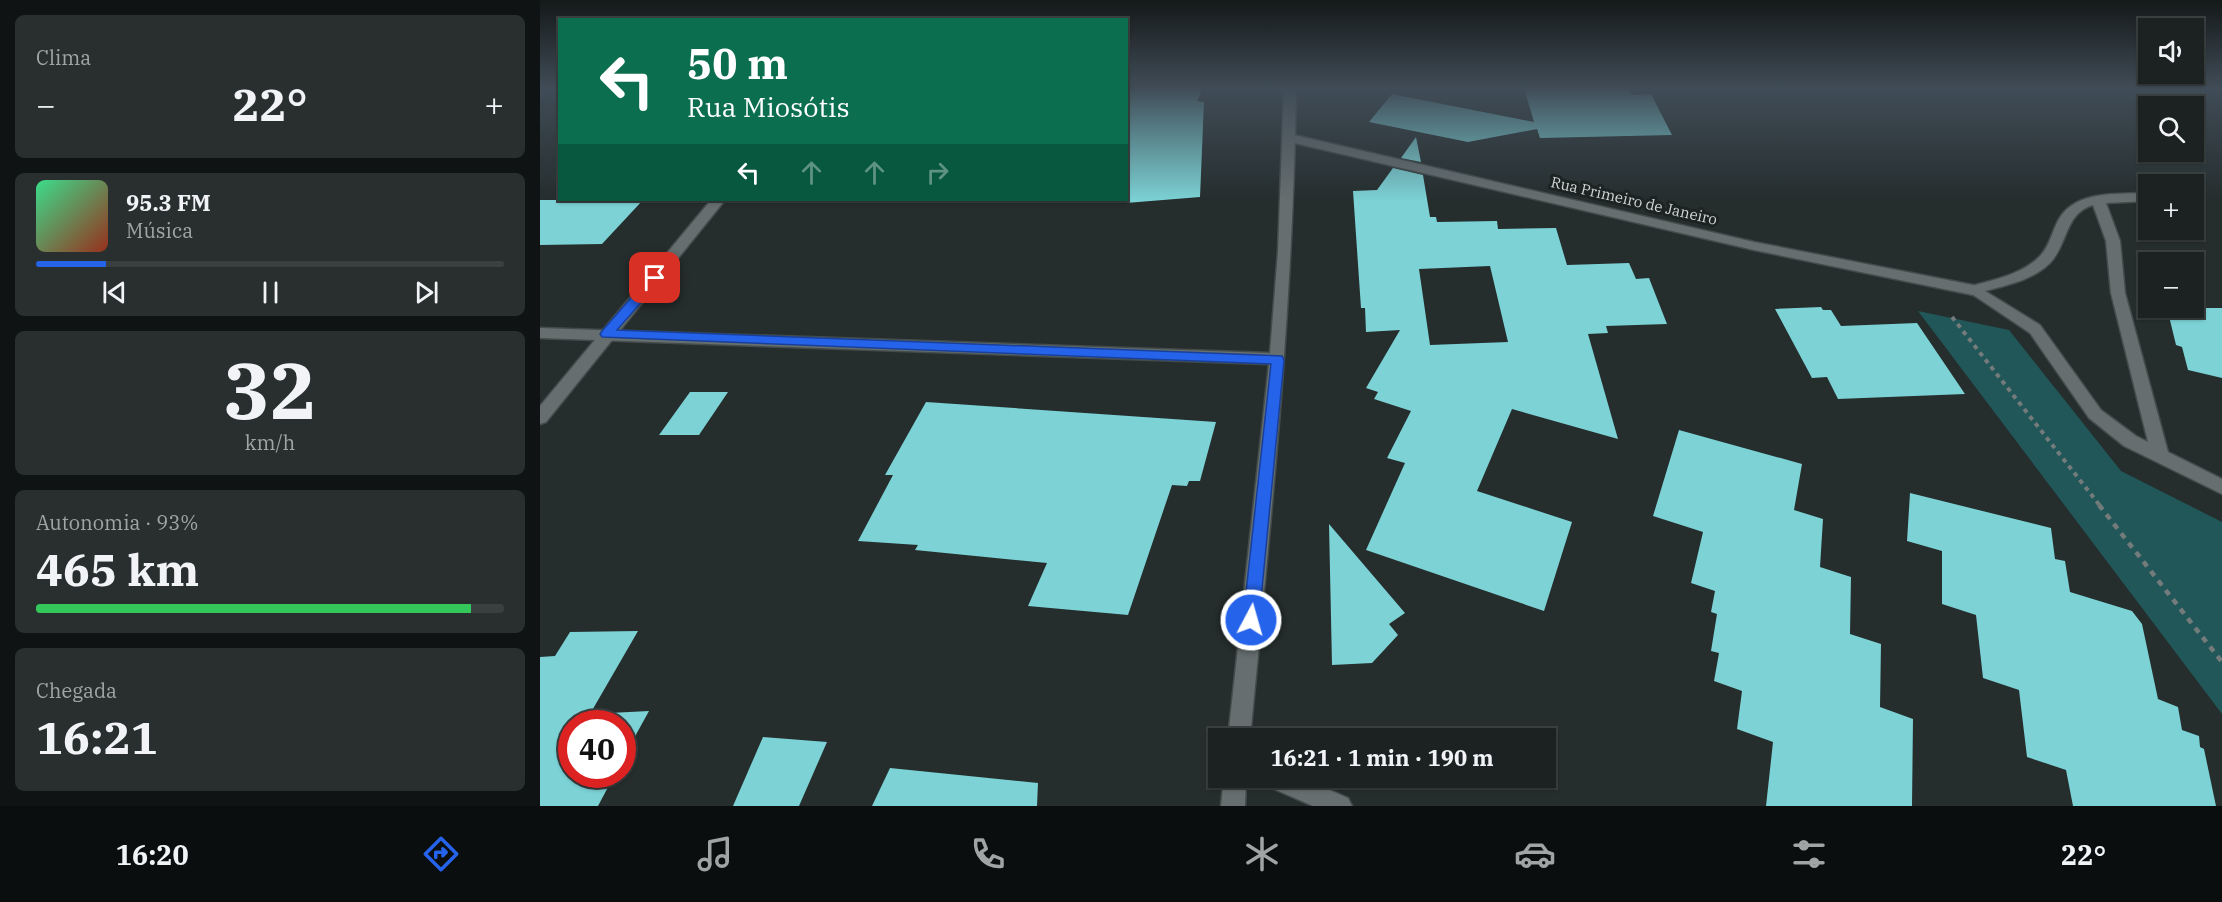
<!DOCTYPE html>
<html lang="pt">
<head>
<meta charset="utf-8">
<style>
  :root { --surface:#1c2222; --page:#292f2f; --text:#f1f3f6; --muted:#a0a4a5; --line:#3a3f40; --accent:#2563eb }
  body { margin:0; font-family:"IBM Plex Serif",serif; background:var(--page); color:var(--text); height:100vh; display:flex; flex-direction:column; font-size:22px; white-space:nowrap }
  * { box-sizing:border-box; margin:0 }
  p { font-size:20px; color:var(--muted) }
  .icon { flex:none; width:33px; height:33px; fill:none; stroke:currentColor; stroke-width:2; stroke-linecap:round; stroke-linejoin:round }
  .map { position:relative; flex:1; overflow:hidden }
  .side { display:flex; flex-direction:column; gap:15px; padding:15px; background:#0f1313; width:540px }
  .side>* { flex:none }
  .top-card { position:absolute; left:18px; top:18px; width:570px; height:183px; border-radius:0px; box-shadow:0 2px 4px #0004,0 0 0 2px var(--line); background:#0b6e4f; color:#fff; overflow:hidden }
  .tools { position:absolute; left:1598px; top:18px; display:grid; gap:12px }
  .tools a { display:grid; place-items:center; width:66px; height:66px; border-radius:0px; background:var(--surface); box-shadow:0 2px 4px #0004,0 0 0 2px var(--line); font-size:30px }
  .speed { position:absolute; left:18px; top:710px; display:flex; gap:12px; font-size:30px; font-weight:700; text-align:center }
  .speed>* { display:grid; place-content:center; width:78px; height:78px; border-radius:50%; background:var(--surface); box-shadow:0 2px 4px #0004,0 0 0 2px var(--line); line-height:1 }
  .speed .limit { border:9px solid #d22; background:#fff; color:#111 }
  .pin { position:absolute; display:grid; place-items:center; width:51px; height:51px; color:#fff; margin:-26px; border-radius:12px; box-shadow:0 3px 9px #0006 }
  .me { position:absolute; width:66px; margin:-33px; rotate:6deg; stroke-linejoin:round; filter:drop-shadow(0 0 4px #0008) }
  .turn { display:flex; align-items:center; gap:21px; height:126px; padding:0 30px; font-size:27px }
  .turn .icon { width:78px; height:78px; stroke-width:2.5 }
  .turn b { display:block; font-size:42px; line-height:51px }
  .lanes { display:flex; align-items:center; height:57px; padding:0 30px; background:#0003; justify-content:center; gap:30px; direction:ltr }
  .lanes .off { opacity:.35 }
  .big { font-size:45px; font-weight:700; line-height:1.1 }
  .side .card { flex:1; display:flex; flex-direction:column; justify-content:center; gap:9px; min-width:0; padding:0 21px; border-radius:9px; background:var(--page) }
  .side .dial { align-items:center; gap:0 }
  .dial b { font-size:78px; line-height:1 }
  .song { display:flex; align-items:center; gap:18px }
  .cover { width:72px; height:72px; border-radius:9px; background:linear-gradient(135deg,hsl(150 70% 55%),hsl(10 70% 35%)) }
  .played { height:6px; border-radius:3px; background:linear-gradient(90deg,var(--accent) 15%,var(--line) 15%) }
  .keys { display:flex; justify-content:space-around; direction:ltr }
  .heat { display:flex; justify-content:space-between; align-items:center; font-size:33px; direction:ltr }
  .charge { height:9px; border-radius:4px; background:linear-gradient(90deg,#34c759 93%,var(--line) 0) }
  .trip { position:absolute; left:668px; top:728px; width:348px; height:60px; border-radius:0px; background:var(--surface); box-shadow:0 2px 4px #0004,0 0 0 2px var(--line); font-weight:700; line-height:60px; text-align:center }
  .tab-bar { display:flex; height:96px; justify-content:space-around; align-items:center; background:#0b0e0e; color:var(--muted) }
  .tab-bar .icon { width:42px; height:42px }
  .tab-bar .current { color:var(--accent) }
  .tab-bar b { font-size:27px; color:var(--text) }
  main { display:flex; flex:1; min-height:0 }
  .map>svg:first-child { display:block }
</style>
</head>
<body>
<main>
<section class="side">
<div class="card"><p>Clima</p>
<div class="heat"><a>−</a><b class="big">22°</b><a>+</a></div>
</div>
<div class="card">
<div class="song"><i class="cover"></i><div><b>95.3 FM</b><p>Música</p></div></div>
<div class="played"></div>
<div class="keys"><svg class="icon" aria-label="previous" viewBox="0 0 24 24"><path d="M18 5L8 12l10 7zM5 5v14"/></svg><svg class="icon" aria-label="pause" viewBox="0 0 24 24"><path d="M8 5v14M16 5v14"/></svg><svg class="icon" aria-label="next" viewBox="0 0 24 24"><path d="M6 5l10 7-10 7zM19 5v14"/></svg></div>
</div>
<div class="card dial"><b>32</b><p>km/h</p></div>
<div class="card"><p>Autonomia · 93%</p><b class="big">465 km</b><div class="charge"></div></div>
<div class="card"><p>Chegada</p><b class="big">16:21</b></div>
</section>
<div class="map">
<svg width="1682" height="806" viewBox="0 0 1682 806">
  <rect width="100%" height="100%" fill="#252d2d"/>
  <!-- green -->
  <path fill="#215759" d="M1378,311l91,19 112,141 101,51v192z"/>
  <!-- building -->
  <g fill="#7cd2d5" fill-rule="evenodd">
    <path d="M586,88h77l-6,13 7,1 -4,95 -74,6z"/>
    <path d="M984,88h104l4,7 19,-1 21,41 -132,3 -3,-9 -69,13 -99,-20 23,-28 142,28z"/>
    <path d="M876,137l5,25 -20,-4z"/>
    <path d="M853,168l30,7 7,42h6l1,5 60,-1 1,8 58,-1 11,37 62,-2 7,16 13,-1 18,46 -61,2 2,7 -20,1 30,105 -106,-30 -35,82 95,31 -28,89 -178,-61 39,-87 -18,-5 24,-47 -37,-12 4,-7 -12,-4 34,-58 -34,2 -1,-24h-4l-8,-117 24,-1zM950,266l18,76 -78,3 -11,-76z"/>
    <path d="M0,200h103l-41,44 -62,1z"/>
    <path d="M1281,307l2,3h8l10,16 76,-3 48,71 -127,5 -11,-22 -15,1 -37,-69z"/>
    <path d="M1627,308h55v70l-34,-8 -6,-23 -6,-2z"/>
    <path d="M150,392h38l-29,43h-40z"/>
    <path d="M386,402l290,20 -16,59h-11l-2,5 -15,-1 -44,130 -100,-9 19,-43 -132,-13 3,-5 -60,-4 35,-66h-8z"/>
    <path d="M1139,430l123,34 -8,46 29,9 -3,48 31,10 -1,57 31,10 -1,63 33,12 -1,87h-146l7,-64 -36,-13 5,-38 -28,-10 5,-28 -8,-2 6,-37 -6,-2 4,-21 -24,-8 12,-51 -50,-16z"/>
    <path d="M1370,493l141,35 4,31 10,2 5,31 62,19 10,13 16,75 20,8 4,23 17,6 1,11 4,2 12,57h-143l-7,-36 -39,-13 -8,-67 -36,-12 -7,-63 -34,-11v-53l-35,-10z"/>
    <path d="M789,524l76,89 -16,11 9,11 -26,28 -40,2z"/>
    <path d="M98,631l-48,83 59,-3 -27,49v-37h-50v51h43l-17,32h-58v-149l15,-1 15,-24z"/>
    <path d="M223,737l64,5 -28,64h-66z"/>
    <path d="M350,768l148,15 -1,23h-165z"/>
  </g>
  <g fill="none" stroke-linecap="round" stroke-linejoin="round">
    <defs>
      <path id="service" d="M1608,193v8l-42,2 14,38 5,52 43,159 54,27v15l-98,-48 -35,-28 -59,-85 -64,-43 2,-3c24,-7 54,-12 72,-31 10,-10 12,-25 19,-37 17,-29 60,-25 89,-26zM1553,205l13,36 5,52 37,149 -12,-6 -35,-26 -61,-85 -55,-34c22,-6 48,-11 65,-28 18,-19 15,-50 43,-58z"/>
      <g id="minor">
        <path d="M750,134l464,108 219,43 7,5 -7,5 -219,-45 -468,-109 -2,-3z"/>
        <path d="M171,200h14l-179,222 -6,2v-18z"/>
        <path d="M722,777h38l48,21 4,8h-39l-48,-21z"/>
      </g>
      <g id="tertiary">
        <path d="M744,88h12c-3,218 -25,433 -46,650h-22l41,-374 -729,-26v-10l730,25 8,-102z"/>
        <path d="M684,777h22l-1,29h-24z"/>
      </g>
    </defs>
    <!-- service casing -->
    <use href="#service" stroke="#444b4b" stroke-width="3"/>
    <!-- minor casing -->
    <use href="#minor" stroke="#444b4b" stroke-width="3"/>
    <!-- tertiary casing -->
    <use href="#tertiary" stroke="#444b4b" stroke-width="3"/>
    <!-- path-far1 -->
    <path stroke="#747b7b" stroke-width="4" stroke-dasharray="4.5 4.5" stroke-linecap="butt" d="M1412,317l149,190"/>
    <!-- path -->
    <path stroke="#747b7b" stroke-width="4.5" stroke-dasharray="6 6" stroke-linecap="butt" d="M1559,505l123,157"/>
    <!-- service -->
    <use href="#service" fill="#666e6f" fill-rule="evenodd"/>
    <!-- minor -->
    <use href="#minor" fill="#666e6f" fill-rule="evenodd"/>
    <!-- tertiary -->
    <use href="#tertiary" fill="#666e6f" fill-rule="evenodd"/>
  </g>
  <!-- sky -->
  <linearGradient id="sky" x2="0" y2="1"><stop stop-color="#141919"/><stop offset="0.44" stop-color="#404c57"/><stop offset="1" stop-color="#404c57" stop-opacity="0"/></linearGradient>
  <rect width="1682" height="201" fill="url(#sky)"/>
  <!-- route -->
  <path fill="#2563eb" stroke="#184099" stroke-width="1.5" d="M115,274l6,4 -1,3 -43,49 665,26 2,4 -25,260 -2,5 -6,2 -6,-2 -2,-5 28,-256 -669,-27 -2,-3 2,-3 49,-56z"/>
  <g text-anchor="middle" stroke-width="6" stroke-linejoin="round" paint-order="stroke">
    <!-- street labels -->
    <g font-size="15" fill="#d0d5d5" stroke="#1c2323">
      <text transform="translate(1094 201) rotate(13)" y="5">Rua Primeiro de Janeiro</text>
    </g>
  </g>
</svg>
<div class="tools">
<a><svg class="icon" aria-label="sound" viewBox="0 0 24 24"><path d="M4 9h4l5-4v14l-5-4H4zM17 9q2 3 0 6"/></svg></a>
<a><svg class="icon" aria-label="search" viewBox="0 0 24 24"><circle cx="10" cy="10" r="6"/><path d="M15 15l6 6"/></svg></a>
<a>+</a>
<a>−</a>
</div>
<div class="speed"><div class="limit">40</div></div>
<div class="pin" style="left:115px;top:278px;background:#d93025"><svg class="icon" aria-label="arrive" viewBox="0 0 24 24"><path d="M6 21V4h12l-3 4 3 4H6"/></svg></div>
<svg class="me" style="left:711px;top:620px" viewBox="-20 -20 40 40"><circle r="17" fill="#2563eb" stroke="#fff" stroke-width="3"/><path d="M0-11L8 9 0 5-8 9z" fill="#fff"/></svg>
<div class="trip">16:21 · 1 min · 190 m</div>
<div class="top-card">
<div class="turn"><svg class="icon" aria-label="left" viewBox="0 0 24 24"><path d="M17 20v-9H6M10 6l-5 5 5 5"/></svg><div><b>50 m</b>Rua Miosótis</div></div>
<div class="lanes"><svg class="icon" aria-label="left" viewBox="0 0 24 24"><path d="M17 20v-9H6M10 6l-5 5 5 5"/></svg><svg class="icon off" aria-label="ahead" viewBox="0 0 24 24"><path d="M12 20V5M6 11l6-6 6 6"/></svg><svg class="icon off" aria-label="ahead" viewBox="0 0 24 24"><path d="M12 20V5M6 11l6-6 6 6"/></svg><svg class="icon off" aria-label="right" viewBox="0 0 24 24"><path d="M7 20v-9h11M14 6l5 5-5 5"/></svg></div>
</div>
</div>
</main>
<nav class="tab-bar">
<b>16:20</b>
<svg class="icon current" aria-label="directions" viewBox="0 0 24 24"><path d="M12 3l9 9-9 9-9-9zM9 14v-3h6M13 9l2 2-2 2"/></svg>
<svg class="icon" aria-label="music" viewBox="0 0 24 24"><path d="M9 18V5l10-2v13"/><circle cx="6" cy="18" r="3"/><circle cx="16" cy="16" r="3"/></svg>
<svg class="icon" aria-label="phone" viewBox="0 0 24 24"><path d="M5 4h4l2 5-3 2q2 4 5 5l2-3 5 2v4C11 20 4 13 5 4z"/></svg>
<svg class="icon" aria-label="climate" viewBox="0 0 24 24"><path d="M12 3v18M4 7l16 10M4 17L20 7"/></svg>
<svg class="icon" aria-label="car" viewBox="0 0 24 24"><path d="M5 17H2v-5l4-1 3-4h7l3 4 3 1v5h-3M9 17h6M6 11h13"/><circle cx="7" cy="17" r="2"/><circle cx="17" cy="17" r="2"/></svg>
<svg class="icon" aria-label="filters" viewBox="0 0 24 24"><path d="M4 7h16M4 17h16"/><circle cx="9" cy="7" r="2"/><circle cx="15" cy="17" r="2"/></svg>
<b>22°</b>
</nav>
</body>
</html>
